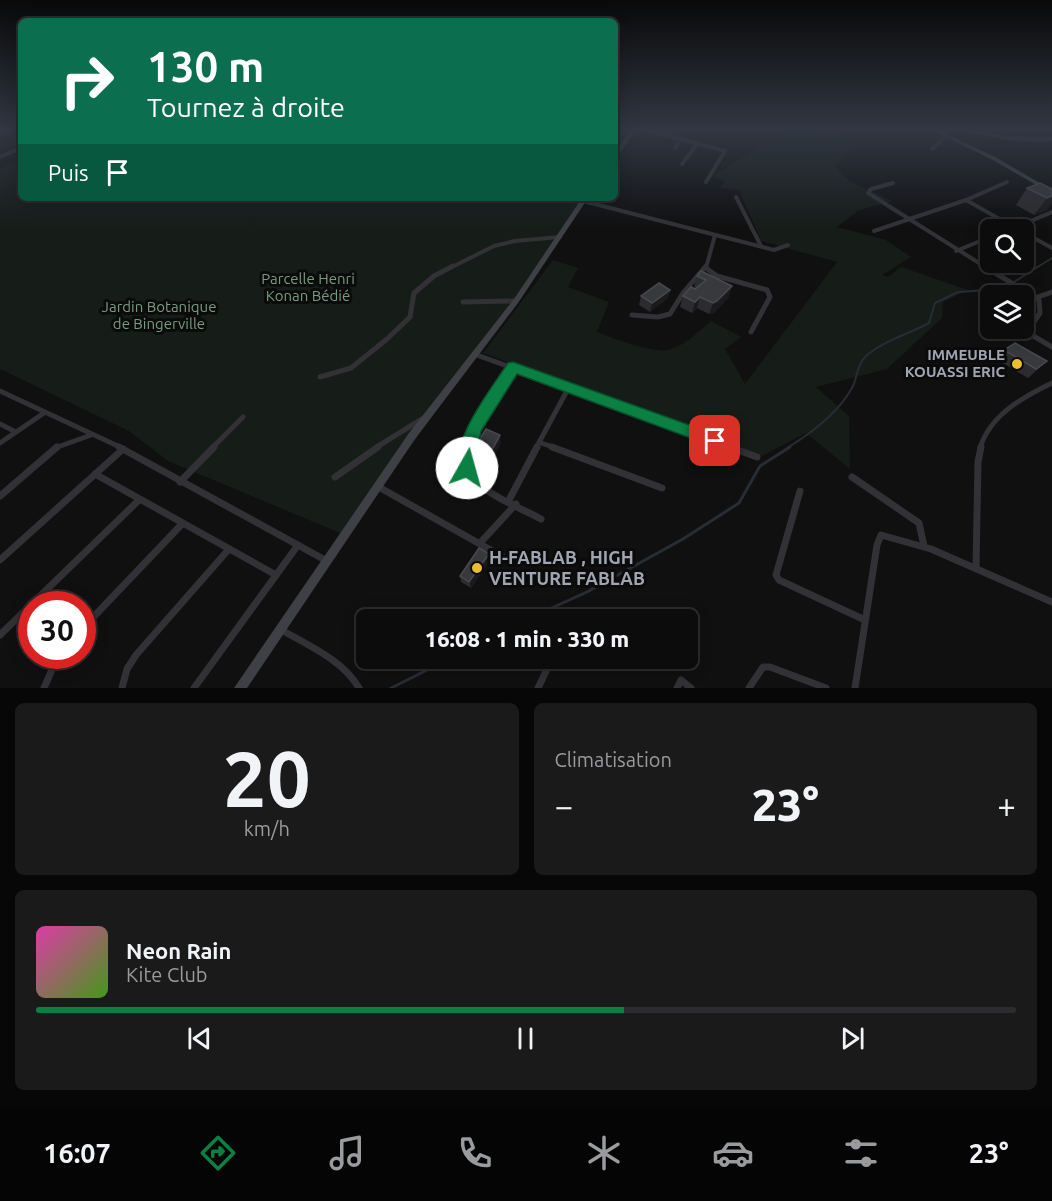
<!DOCTYPE html>
<html lang="fr">
<head>
<meta charset="utf-8">
<style>
  :root { --surface:#0c0c0d; --page:#1a1a1b; --text:#f1f3f6; --muted:#9a9b9d; --line:#2c2c2e; --accent:#0b8043 }
  body { margin:0; font-family:Ubuntu,sans-serif; background:var(--page); color:var(--text); height:100vh; display:flex; flex-direction:column; font-size:22px; white-space:nowrap }
  * { box-sizing:border-box; margin:0 }
  p { font-size:20px; color:var(--muted) }
  .icon { flex:none; width:33px; height:33px; fill:none; stroke:currentColor; stroke-width:2; stroke-linecap:round; stroke-linejoin:round }
  .map { position:relative; height:688px; overflow:hidden }
  .side { display:flex; flex-direction:column; gap:15px; padding:15px; background:#070707; flex:1 }
  .side>* { flex:none }
  .top-card { position:absolute; left:18px; top:18px; width:600px; height:183px; border-radius:9px; box-shadow:0 3px 15px #0003,0 0 0 2px var(--line); background:#0b6e4f; color:#fff; overflow:hidden }
  .tools { position:absolute; left:980px; top:219px; display:grid; gap:12px }
  .tools a { display:grid; place-items:center; width:54px; height:54px; border-radius:9px; background:var(--surface); box-shadow:0 3px 15px #0003,0 0 0 2px var(--line); font-size:30px }
  .speed { position:absolute; left:18px; top:591px; display:flex; gap:12px; font-size:30px; font-weight:700; text-align:center }
  .speed>* { display:grid; place-content:center; width:78px; height:78px; border-radius:50%; background:var(--surface); box-shadow:0 3px 15px #0003,0 0 0 2px var(--line); line-height:1 }
  .speed .limit { border:9px solid #d22; background:#fff; color:#111 }
  .pin { position:absolute; display:grid; place-items:center; width:51px; height:51px; color:#fff; margin:-26px; border-radius:12px; box-shadow:0 3px 9px #0006 }
  .me { position:absolute; width:66px; margin:-33px; rotate:7deg; stroke-linejoin:round; filter:drop-shadow(0 0 4px #0008) }
  .turn { display:flex; align-items:center; gap:21px; height:126px; padding:0 30px; font-size:27px }
  .turn .icon { width:78px; height:78px; stroke-width:2.5 }
  .turn b { display:block; font-size:42px; line-height:51px }
  .then { display:flex; align-items:center; height:57px; padding:0 30px; background:#0003; gap:12px; font-size:22px }
  .big { font-size:45px; font-weight:800; line-height:1.1 }
  .side .tile { flex:1; display:flex; flex-direction:column; justify-content:center; gap:9px; min-width:0; padding:0 21px; border-radius:9px; background:var(--page) }
  .side .dial { align-items:center; gap:0 }
  .dial b { font-size:78px; line-height:1 }
  .song { display:flex; align-items:center; gap:18px }
  .cover { width:72px; height:72px; border-radius:9px; background:linear-gradient(135deg,hsl(320 70% 55%),hsl(100 70% 35%)) }
  .played { height:6px; border-radius:3px; background:linear-gradient(90deg,var(--accent) 60%,var(--line) 60%) }
  .keys { display:flex; justify-content:space-around; direction:ltr }
  .heat { display:flex; justify-content:space-between; align-items:center; font-size:33px; direction:ltr }
  .side .tiles { flex:1; display:grid; gap:15px; grid-template-columns:1fr 1fr }
  .tile:last-child { grid-column:span 2 }
  .trip { position:absolute; left:356px; top:609px; width:342px; height:60px; border-radius:9px; background:var(--surface); box-shadow:0 3px 15px #0003,0 0 0 2px var(--line); font-weight:800; line-height:60px; text-align:center }
  .dock { display:flex; height:96px; justify-content:space-around; align-items:center; background:#050505; color:var(--muted) }
  .dock .icon { width:42px; height:42px }
  .dock .on { color:var(--accent) }
  .dock b { font-size:27px; color:var(--text) }
  .map>svg:first-child { display:block }
</style>
</head>
<body>
<div class="map">
<svg width="1052" height="688" viewBox="0 0 1052 688">
  <rect width="100%" height="100%" fill="#101011"/>
  <!-- green -->
  <g fill="#161c18">
    <path d="M798,131h17l41,9 -21,27 16,15 42,19 -34,9 -22,17 49,13 25,17 -29,18 6,2 13,-10 67,23 -25,12 -1,16 -55,51 -71,18 33,29 1,53 -44,-36 -44,23 -279,-103 70,-93 25,8 -10,19 41,15 -12,30c15,6 56,21 70,18 17,-3 32,-19 44,-29l30,16 -16,12 20,35 92,-122 -76,-21 -22,-51 -20,-2 6,-6 -13,-6 56,-33z"/>
    <path d="M21,158v40l564,2 -238,336 -179,-75 -39,-30 -129,-62v-200z"/>
  </g>
  <g fill="none" stroke-linecap="round" stroke-linejoin="round">
    <!-- stream-far2 -->
    <g stroke="#272d34" stroke-width="1.5">
      <path d="M1017,141l33,1"/>
      <path d="M1036,268l16,-10"/>
    </g>
    <!-- stream-far1 -->
    <path stroke="#272d34" stroke-width="2" d="M787,448c23,-14 51,-35 65,-60 6,-11 4,-23 15,-33 18,-15 42,-21 62,-32l6,-20 23,-11 45,-3 36,-23"/>
    <!-- stream -->
    <g stroke="#272d34" stroke-width="3">
      <path d="M525,620l62,-28 96,-53 56,-36 21,-37 30,-19"/>
      <path d="M391,688l60,-30"/>
    </g>
    <!-- street-far2 -->
    <g stroke="#313136" stroke-width="4">
      <path d="M650,131l75,20 -19,31"/>
      <path d="M0,135l8,-4"/>
      <path d="M675,148l6,-9"/>
      <path d="M932,149l14,-13"/>
      <path d="M0,157l21,-9"/>
      <path d="M682,164l16,-21"/>
      <path d="M893,183l-22,6 -3,4 119,75"/>
      <path d="M736,197l25,49"/>
      <path d="M966,200l53,30"/>
      <path d="M583,201l191,49 14,-5"/>
      <path d="M1009,230l43,-18"/>
      <path d="M874,231l92,-31 41,-18"/>
      <path d="M1023,232l29,16"/>
      <path d="M956,251l34,-14"/>
      <path d="M450,268l44,-22 21,-5 45,-4"/>
      <path d="M706,268l9,-33"/>
    </g>
    <!-- street-far1 -->
    <g stroke="#313136" stroke-width="5">
      <path d="M984,266l55,34 1,13 -13,19"/>
      <path d="M706,268l11,8 50,14 3,7 -19,35"/>
      <path d="M1035,298l17,-6"/>
      <path d="M463,302l53,-1"/>
      <path d="M632,315l26,2 12,-3 13,-21 23,-27"/>
      <path d="M1020,328l32,19"/>
      <path d="M474,354l260,94"/>
      <path d="M320,377l31,-9 36,-29 23,-22 4,-24 20,-17 19,-10"/>
      <path d="M0,391l122,57"/>
      <path d="M0,424l14,7"/>
      <path d="M0,443l44,-30"/>
      <path d="M541,443l15,5"/>
      <path d="M55,448l36,-13"/>
      <path d="M212,448l31,-31"/>
      <path d="M375,448l47,-29"/>
      <path d="M469,448l10,-26 34,-55"/>
      <path d="M536,448l33,-61"/>
      <path d="M980,448c10,-33 43,-51 72,-65"/>
    </g>
    <!-- street -->
    <g stroke="#313136" stroke-width="7">
      <path d="M119,447l208,114"/>
      <path d="M469,447c-12,41 44,56 72,72"/>
      <path d="M552,447l110,41"/>
      <path d="M729,447l28,10"/>
      <path d="M95,474l181,101"/>
      <path d="M335,477l43,-30"/>
      <path d="M852,477l67,46 5,23"/>
      <path d="M180,482l34,-35"/>
      <path d="M377,486l126,71"/>
      <path d="M800,491l-24,84 3,5 86,40"/>
      <path d="M0,496l57,-49"/>
      <path d="M509,500l28,-53"/>
      <path d="M480,543l36,-39"/>
      <path d="M0,560l123,-111"/>
      <path d="M976,568l2,-106 3,-15"/>
      <path d="M82,629l100,-105"/>
      <path d="M280,629c27,16 63,31 79,59"/>
      <path d="M0,635l139,-135"/>
      <path d="M44,688l14,-32"/>
      <path d="M122,688l5,-19 9,-14 93,-106"/>
      <path d="M194,688l104,-143"/>
      <path d="M538,688l11,-23"/>
      <path d="M677,688l4,-8 10,8"/>
      <path d="M749,688l14,-21h7l56,21"/>
      <path d="M855,688l22,-143 4,-10 50,14 121,53"/>
    </g>
    <!-- secondary -->
    <g fill="#3f4046" fill-rule="evenodd">
      <path d="M630,131h5l-18,26 -2,1v-6z"/>
      <path d="M933,131h7l55,26 57,33v4l-61,-35z"/>
      <path d="M960,131h14l34,5 44,1v4l-44,-1z"/>
      <path d="M582,198h6l-70,105 -103,136 -168,249h-13l175,-255 105,-134z"/>
    </g>
  </g>
  <!-- wall -->
  <g fill="#2c2c2f">
    <path d="M1027,188l25,1 -5,21 -13,5 -18,-10z"/>
    <path d="M697,276l35,10 -4,12 -14,15 -5,1 -12,-6 -5,5 -12,-6 3,-11 13,-8 -2,-1z"/>
    <path d="M670,290l-2,8 -18,14 -11,-7 2,-9z"/>
    <path d="M1004,350l43,11 -19,17 -32,-19z"/>
    <path d="M501,443l-8,15 -15,-6 -1,-8z"/>
    <path d="M489,554v7l-18,27 -10,-6 -1,-6z"/>
    <path d="M374,658h21l-7,11z"/>
  </g>
  <!-- shaded-wall -->
  <g fill="#1b1b1d">
    <path d="M1052,196v7l-5,7 -13,5 13,-17z"/>
    <path d="M732,286l-4,12 -14,15 -5,1 4,-11z"/>
    <path d="M670,290l-2,8 -18,14 2,-9z"/>
    <path d="M700,297l-3,11 -5,5 3,-11z"/>
    <path d="M500,435l1,8 -8,15 -1,-8z"/>
    <path d="M489,554v7l-18,27 -2,-6z"/>
    <path d="M389,658h6l-7,11 -3,-5z"/>
  </g>
  <!-- building -->
  <g fill="#38393d" stroke="#494a4f" stroke-width="1.5">
    <path d="M1040,183l12,6v7l-5,2 -20,-10z"/>
    <path d="M701,271l31,15 -15,15 -4,2 -13,-6 -5,5 -12,-6 8,-9 4,2 11,-9 -9,-4z"/>
    <path d="M659,283l11,7 -18,13 -11,-7z"/>
    <path d="M1015,343l32,18 -11,8 -32,-19z"/>
    <path d="M486,429l14,6 -8,15 -15,-6z"/>
    <path d="M479,548l10,6 -20,28 -9,-6z"/>
    <path d="M378,658h11l-4,6z"/>
  </g>
  <!-- sky -->
  <linearGradient id="sky" x2="0" y2="1"><stop stop-color="#090909"/><stop offset="0.57" stop-color="#313743"/><stop offset="1" stop-color="#313743" stop-opacity="0"/></linearGradient>
  <rect width="1052" height="228" fill="url(#sky)"/>
  <!-- route -->
  <path fill="#0b8043" stroke="#07532c" stroke-width="1.5" d="M513,362l207,74 3,5 -3,4 -5,2 -198,-73 -36,57 -8,43 -6,2 -6,-2c-14,-31 31,-86 47,-111z"/>
  <!-- markers -->
  <g fill="#eabe2f" stroke="#0b0b0c" stroke-width="2">
    <circle cx="1017" cy="364" r="6"/>
    <circle cx="477" cy="568" r="6"/>
  </g>
  <g text-anchor="middle" stroke-width="6" stroke-linejoin="round" paint-order="stroke">
    <!-- park labels -->
    <g font-size="15" fill="#799c7f" stroke="#0b0b0c">
      <text x="308" y="284">Parcelle Henri<tspan x="308" dy="17">Konan Bédié</tspan></text>
      <text x="159" y="312">Jardin Botanique<tspan x="159" dy="17">de Bingerville</tspan></text>
    </g>
    <!-- poi labels -->
    <g font-size="15" font-weight="bold" fill="#a1a5b2" stroke="#0b0b0c" text-anchor="end">
      <text x="1005" y="360">IMMEUBLE<tspan x="1005" dy="17">KOUASSI ERIC</tspan></text>
    </g>
    <!-- near-poi labels -->
    <g font-size="18" font-weight="bold" fill="#a1a5b2" stroke="#0b0b0c" text-anchor="start">
      <text x="489" y="564">H-FABLAB , HIGH<tspan x="489" dy="21">VENTURE FABLAB</tspan></text>
    </g>
  </g>
</svg>
<div class="tools">
<a><svg class="icon" aria-label="search" viewBox="0 0 24 24"><circle cx="10" cy="10" r="6"/><path d="M15 15l6 6"/></svg></a>
<a><svg class="icon" aria-label="layers" viewBox="0 0 24 24"><path d="M12 4l9 5-9 5-9-5zM3 14l9 5 9-5"/></svg></a>
</div>
<div class="speed"><div class="limit">30</div></div>
<div class="pin" style="left:715px;top:441px;background:#d93025"><svg class="icon" aria-label="arrive" viewBox="0 0 24 24"><path d="M6 21V4h12l-3 4 3 4H6"/></svg></div>
<svg class="me" style="left:467px;top:468px" viewBox="-20 -20 40 40"><circle r="19" fill="#fff"/><path d="M0-13L10 11 0 6-10 11z" fill="#0b8043"/></svg>
<div class="trip">16:08 · 1 min · 330 m</div>
<div class="top-card">
<div class="turn"><svg class="icon" aria-label="right" viewBox="0 0 24 24"><path d="M7 20v-9h11M14 6l5 5-5 5"/></svg><div><b>130 m</b>Tournez à droite</div></div>
<div class="then">Puis<svg class="icon" aria-label="arrive" viewBox="0 0 24 24"><path d="M6 21V4h12l-3 4 3 4H6"/></svg></div>
</div>
</div>
<section class="side">
<div class="tiles">
<div class="tile dial"><b>20</b><p>km/h</p></div>
<div class="tile"><p>Climatisation</p>
<div class="heat"><a>−</a><b class="big">23°</b><a>+</a></div>
</div>
<div class="tile">
<div class="song"><i class="cover"></i><div><b>Neon Rain</b><p>Kite Club</p></div></div>
<div class="played"></div>
<div class="keys"><svg class="icon" aria-label="previous" viewBox="0 0 24 24"><path d="M18 5L8 12l10 7zM5 5v14"/></svg><svg class="icon" aria-label="pause" viewBox="0 0 24 24"><path d="M8 5v14M16 5v14"/></svg><svg class="icon" aria-label="next" viewBox="0 0 24 24"><path d="M6 5l10 7-10 7zM19 5v14"/></svg></div>
</div>
</div>
</section>
<nav class="dock">
<b>16:07</b>
<svg class="icon on" aria-label="directions" viewBox="0 0 24 24"><path d="M12 3l9 9-9 9-9-9zM9 14v-3h6M13 9l2 2-2 2"/></svg>
<svg class="icon" aria-label="music" viewBox="0 0 24 24"><path d="M9 18V5l10-2v13"/><circle cx="6" cy="18" r="3"/><circle cx="16" cy="16" r="3"/></svg>
<svg class="icon" aria-label="phone" viewBox="0 0 24 24"><path d="M5 4h4l2 5-3 2q2 4 5 5l2-3 5 2v4C11 20 4 13 5 4z"/></svg>
<svg class="icon" aria-label="climate" viewBox="0 0 24 24"><path d="M12 3v18M4 7l16 10M4 17L20 7"/></svg>
<svg class="icon" aria-label="car" viewBox="0 0 24 24"><path d="M5 17H2v-5l4-1 3-4h7l3 4 3 1v5h-3M9 17h6M6 11h13"/><circle cx="7" cy="17" r="2"/><circle cx="17" cy="17" r="2"/></svg>
<svg class="icon" aria-label="filters" viewBox="0 0 24 24"><path d="M4 7h16M4 17h16"/><circle cx="9" cy="7" r="2"/><circle cx="15" cy="17" r="2"/></svg>
<b>23°</b>
</nav>
</body>
</html>
